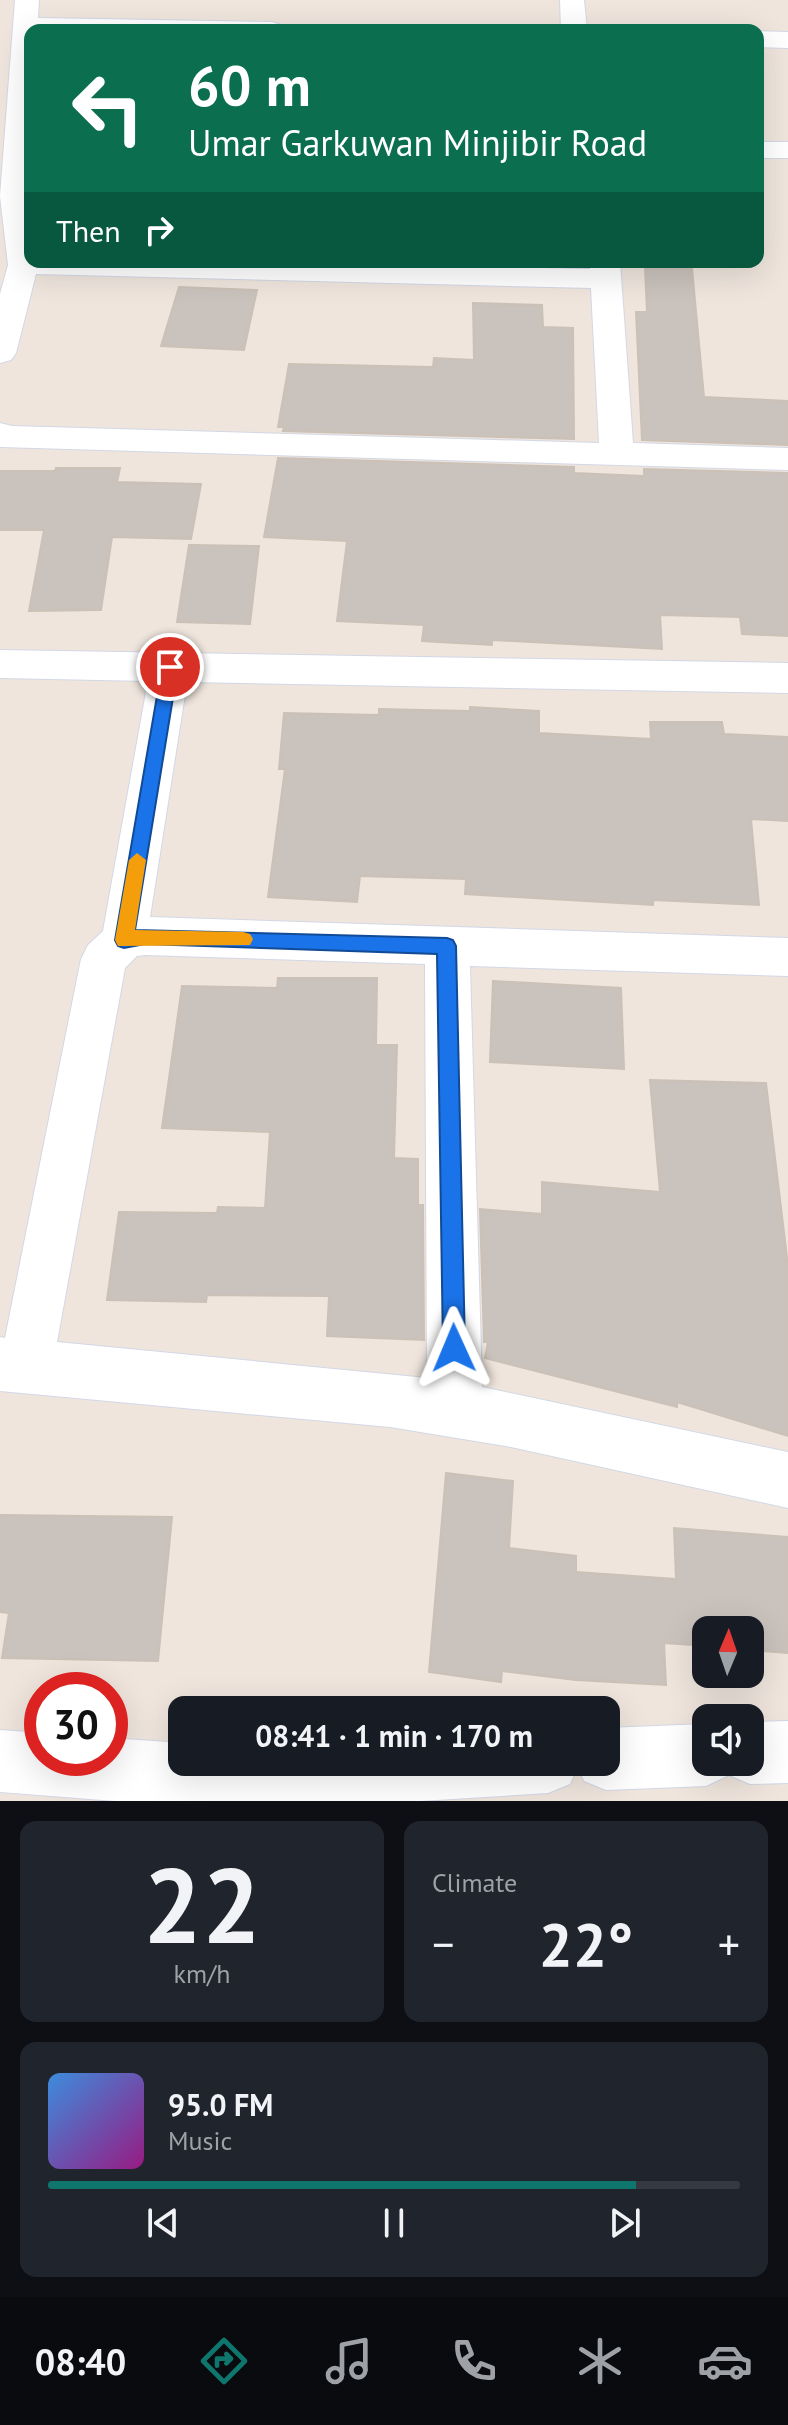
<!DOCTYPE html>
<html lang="en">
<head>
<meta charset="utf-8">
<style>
  :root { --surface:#171b24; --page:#20242c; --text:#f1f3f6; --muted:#9ea1a6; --line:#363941; --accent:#0f766e }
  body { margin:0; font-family:"PT Sans",sans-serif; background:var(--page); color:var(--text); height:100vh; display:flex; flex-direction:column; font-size:30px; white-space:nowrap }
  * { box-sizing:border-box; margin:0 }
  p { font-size:26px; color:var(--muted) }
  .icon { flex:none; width:44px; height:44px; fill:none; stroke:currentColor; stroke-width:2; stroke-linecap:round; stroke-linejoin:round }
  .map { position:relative; height:1801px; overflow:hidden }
  .panel { display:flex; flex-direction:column; gap:20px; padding:20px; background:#0d0f14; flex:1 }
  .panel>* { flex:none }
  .top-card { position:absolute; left:24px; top:24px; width:740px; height:244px; border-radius:16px; box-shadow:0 8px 32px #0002; background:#0b6e4f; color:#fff; overflow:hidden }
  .needle { width:52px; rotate:2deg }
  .buttons { position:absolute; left:692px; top:1616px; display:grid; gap:16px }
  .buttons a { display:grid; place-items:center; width:72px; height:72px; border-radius:16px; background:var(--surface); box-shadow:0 8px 32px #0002; font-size:40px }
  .speed { position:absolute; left:24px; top:1672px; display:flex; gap:16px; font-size:40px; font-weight:700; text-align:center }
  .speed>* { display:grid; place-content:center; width:104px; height:104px; border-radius:50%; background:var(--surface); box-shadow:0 8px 32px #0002; line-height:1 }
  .speed .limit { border:12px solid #d22; background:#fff; color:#111 }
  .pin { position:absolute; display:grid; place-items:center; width:68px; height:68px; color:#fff; margin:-34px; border:4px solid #fff; border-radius:50%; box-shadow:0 2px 8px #0007 }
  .me { position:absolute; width:88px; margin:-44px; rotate:359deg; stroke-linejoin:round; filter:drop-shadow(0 0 6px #0008) }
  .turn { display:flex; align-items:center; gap:28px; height:168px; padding:0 32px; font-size:36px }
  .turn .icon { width:104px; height:104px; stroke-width:2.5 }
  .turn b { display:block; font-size:56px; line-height:68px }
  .then { display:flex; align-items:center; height:76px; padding:0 32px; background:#0003; gap:16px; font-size:30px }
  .big { font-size:60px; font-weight:700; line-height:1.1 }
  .panel .card { flex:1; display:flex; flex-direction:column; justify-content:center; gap:12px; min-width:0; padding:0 28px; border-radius:16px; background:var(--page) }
  .panel .dial { align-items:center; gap:0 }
  .dial b { font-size:104px; line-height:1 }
  .song { display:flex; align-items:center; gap:24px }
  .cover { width:96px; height:96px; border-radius:12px; background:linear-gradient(135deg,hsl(210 70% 55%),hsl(310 70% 35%)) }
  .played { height:8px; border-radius:4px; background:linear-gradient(90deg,var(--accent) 85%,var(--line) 85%) }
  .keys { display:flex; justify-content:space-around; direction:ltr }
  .heat { display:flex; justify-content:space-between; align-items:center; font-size:44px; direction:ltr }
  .panel .tiles { flex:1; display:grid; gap:20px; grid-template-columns:1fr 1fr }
  .card:last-child { grid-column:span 2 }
  .trip { position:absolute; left:168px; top:1696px; width:452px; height:80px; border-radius:16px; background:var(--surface); box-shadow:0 8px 32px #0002; font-weight:700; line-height:80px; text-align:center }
  .menu { display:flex; height:128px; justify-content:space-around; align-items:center; background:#090b0e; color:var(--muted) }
  .menu .icon { width:56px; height:56px }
  .menu .current { color:var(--accent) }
  .menu b { font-size:36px; color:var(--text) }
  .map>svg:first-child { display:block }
</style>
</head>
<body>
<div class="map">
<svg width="788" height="1801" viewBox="0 0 788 1801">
  <rect width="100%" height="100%" fill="#efe5dd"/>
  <!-- building -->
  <g fill="#cac2bc" stroke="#cbc1b6" stroke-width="2">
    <path d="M645,267l47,2 12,128 84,4v44l-146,-5 -6,-128h11z"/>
    <path d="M179,287l78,3 -13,60 -83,-4z"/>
    <path d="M473,303l69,2 1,22 30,1 1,111 -291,-8 1,-4h-6l11,-63 144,3 1,-9 40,2z"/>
    <path d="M278,458l296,9v6l70,3v-7l144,4v163l-46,-2 -2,-17 -80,-2 2,34 -170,-9v5l-70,-4 2,-16 -87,-4 10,-80 -83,-4z"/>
    <path d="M56,468h64l-3,14 84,2 -10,55 -79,-2 -11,73 -72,1 15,-81h-44v-59h55z"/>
    <path d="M189,545l70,1 -9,78 -73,-2z"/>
    <path d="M470,707l69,4v22l112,6 -1,-17h72l2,12 64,3v84l-37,-2 8,86 -106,-5v5l-188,-11 1,-15 -106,-3 -3,26 -89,-5 17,-128h-6l5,-56 95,2v-6l91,2z"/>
    <path d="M278,978h99l-1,67h21l-3,113 24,1v46h5l1,135 -97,-4 2,-40 -122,-1 -1,7 -99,-2 12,-88 98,1 1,-6 47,1 5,-76 -108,-4 20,-142 95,2z"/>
    <path d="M493,981l128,7 3,81 -134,-7z"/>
    <path d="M650,1080l116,3 22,183v170l-111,-34v5l-192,-49 3,-16h-4l-4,-133 62,5v-32l118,10z"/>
    <path d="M446,1473l67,8 -4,67 67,8v16l100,7 -2,-51 114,9v116l-38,-3v-20h-44v16l-42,-3 2,42 -90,-5 -74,-9 -1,11 -72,-10z"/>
    <path d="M0,1515l172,2 -14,144 -156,-3 7,-45 -9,-1z"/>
  </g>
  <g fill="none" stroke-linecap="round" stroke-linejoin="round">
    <defs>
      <g id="street">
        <path d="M15,0h24l-1,18 234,4 9,3 4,5h-255v232h250l310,7v-7h30l13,181 155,5v22l-788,-23v-24l12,3 587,17 -8,-155 -555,-14 -20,79 -5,7 -11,3v-69l8,-29 -8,-69z"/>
        <path d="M560,0h24l3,30h-26z"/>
        <path d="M758,31l30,1v16l-30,-1z"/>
        <rect x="758" y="142" width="30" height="16"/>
        <path d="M0,650l788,13v30l-601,-11 -37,235 638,21v38l-318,-10 12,421 306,65v56l-277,-61 -121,-20 -390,-36v-54l5,1 76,-379 7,-14 15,-14 45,-250 -148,-3zM145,955l280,9 2,414 -370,-36 68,-374 12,-12z"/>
        <path d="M788,1721v62l-38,1 -21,-9 -23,11 -100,4 -22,-9 -6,-15 -8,18 -22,9 -128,8h-305l-115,-9v-62l42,3v25h68v-20l72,5v19h424v-34l100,-4v38h44v-40z"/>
      </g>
    </defs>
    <!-- street casing -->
    <use href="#street" stroke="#d2d8e6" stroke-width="2"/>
    <!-- street -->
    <use href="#street" fill="#fff" fill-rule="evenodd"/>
  </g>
  <!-- route -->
  <path fill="#1a73e8" stroke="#114b97" stroke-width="2" d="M170,661l8,6 -43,263 312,8 6,2 3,6 9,402 -3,8 -8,3 -8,-3 -3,-8 -6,-394 -292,-10 -21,4 -6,-2 -3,-6 47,-273z"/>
  <!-- slow -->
  <path fill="#f59e0b" d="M137,853l9,7 -11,70 108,2 7,2 3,5 -3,6 -132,1 -3,-6 14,-80z"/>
</svg>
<div class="buttons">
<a><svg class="needle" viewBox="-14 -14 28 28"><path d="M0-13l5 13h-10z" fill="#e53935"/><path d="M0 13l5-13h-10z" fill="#9ea1a6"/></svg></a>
<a><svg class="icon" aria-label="sound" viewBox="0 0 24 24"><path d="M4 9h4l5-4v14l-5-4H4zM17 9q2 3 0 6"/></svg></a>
</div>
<div class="speed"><div class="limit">30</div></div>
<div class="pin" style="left:170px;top:667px;background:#d93025"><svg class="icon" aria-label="arrive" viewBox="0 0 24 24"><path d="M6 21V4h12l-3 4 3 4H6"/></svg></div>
<svg class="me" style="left:454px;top:1348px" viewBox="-20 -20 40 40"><path d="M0-17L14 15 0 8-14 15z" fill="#1a73e8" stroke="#fff" stroke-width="4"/></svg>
<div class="trip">08:41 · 1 min · 170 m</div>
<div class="top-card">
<div class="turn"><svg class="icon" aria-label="left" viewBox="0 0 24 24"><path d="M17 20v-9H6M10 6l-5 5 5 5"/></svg><div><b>60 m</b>Umar Garkuwan Minjibir Road</div></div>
<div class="then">Then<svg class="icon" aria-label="right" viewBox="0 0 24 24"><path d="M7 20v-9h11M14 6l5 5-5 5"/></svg></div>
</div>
</div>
<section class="panel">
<div class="tiles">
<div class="card dial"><b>22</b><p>km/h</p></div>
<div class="card"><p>Climate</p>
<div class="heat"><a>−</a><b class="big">22°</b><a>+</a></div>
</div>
<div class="card">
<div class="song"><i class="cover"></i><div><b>95.0 FM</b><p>Music</p></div></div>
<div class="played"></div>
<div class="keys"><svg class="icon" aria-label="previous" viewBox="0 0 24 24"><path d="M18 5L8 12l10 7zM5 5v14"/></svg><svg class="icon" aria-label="pause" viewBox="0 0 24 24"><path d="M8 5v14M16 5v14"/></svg><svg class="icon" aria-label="next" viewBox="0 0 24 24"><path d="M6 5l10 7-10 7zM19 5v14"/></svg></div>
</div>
</div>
</section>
<nav class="menu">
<b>08:40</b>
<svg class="icon current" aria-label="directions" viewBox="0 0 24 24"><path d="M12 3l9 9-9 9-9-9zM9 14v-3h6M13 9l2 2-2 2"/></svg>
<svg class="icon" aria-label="music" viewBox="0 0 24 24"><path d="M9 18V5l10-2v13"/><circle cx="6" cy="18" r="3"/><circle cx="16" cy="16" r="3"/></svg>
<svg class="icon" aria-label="phone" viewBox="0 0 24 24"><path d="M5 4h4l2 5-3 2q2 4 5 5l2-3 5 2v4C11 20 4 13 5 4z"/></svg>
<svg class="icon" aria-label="climate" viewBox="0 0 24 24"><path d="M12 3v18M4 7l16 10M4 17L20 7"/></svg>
<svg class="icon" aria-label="car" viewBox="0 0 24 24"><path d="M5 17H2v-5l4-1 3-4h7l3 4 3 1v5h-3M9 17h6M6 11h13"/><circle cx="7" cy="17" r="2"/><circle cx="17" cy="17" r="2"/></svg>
</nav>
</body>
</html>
